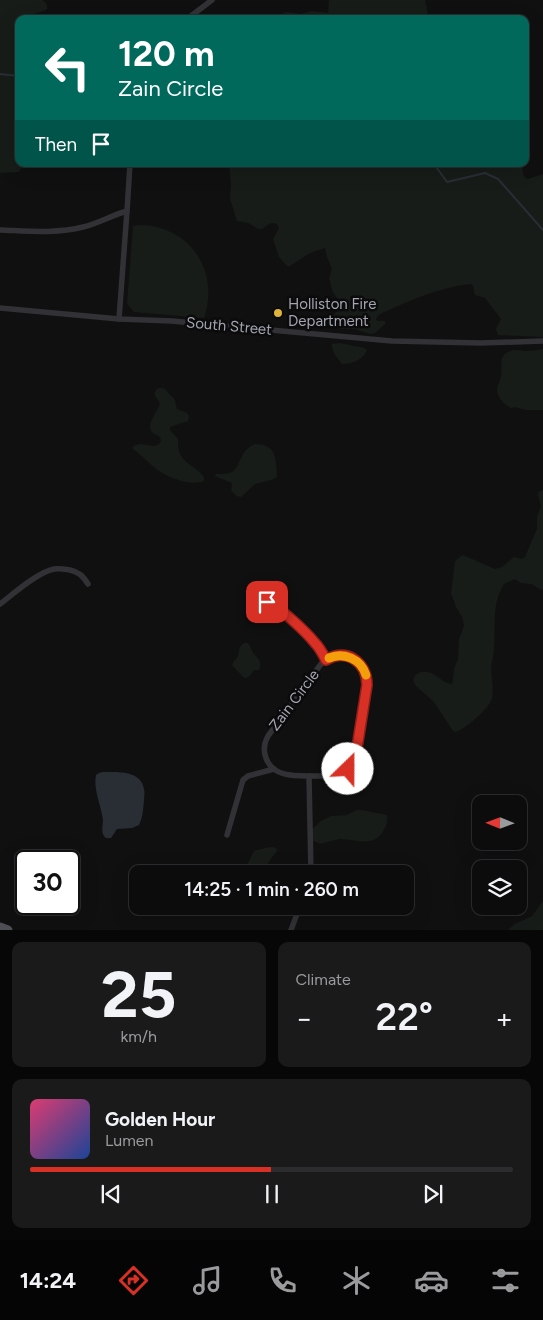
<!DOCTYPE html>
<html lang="en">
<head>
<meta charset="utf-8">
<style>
  :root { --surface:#0c0c0d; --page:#1a1a1b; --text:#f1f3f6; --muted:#9a9b9d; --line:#2c2c2e; --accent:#d93025 }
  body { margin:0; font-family:Figtree,sans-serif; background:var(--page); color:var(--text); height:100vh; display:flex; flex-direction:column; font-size:19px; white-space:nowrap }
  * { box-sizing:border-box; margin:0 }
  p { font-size:16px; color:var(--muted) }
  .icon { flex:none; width:28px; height:28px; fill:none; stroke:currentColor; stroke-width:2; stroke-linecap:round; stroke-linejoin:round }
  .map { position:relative; height:930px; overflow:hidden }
  .side { display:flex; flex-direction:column; gap:12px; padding:12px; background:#070707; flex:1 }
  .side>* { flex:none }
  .top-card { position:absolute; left:15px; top:15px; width:514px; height:152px; border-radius:10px; box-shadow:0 5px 20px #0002,0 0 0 1px var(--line); background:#00695c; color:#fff; overflow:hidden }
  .needle { width:32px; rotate:271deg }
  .controls { position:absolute; left:472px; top:795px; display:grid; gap:10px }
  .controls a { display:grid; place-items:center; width:55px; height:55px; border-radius:10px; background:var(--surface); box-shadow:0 5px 20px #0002,0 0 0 1px var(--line); font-size:25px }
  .speed { position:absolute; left:15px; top:850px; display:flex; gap:10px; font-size:25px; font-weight:700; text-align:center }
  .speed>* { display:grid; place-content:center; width:65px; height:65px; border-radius:50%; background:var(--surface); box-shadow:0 5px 20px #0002,0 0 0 1px var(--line); line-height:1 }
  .speed .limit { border:2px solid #111; border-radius:8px; background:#fff; color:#111 }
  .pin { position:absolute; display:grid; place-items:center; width:42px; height:42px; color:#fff; margin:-21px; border-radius:10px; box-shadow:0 2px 8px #0006 }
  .me { position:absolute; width:55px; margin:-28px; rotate:23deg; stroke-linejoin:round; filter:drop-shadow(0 0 4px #0008) }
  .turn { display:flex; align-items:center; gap:18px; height:105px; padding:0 20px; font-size:22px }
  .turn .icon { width:65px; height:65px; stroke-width:2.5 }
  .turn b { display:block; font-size:35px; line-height:42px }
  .then { display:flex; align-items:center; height:48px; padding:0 20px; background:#0003; gap:10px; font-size:19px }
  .big { font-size:38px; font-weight:600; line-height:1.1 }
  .side .card { flex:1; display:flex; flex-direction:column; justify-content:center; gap:8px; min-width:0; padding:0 18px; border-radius:10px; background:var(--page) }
  .side .dial { align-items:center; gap:0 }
  .dial b { font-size:65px; line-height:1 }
  .song { display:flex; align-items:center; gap:15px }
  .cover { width:60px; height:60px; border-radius:8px; background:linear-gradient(135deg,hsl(340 70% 55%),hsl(220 70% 35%)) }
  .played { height:5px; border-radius:2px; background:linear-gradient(90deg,var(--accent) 50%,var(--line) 50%) }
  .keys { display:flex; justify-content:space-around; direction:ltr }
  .heat { display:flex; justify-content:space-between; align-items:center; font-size:28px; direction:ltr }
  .side .tiles { flex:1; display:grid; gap:12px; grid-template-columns:1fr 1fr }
  .card:last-child { grid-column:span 2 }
  .trip { position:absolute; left:129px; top:865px; width:285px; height:50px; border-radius:10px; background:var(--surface); box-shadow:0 5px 20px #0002,0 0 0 1px var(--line); font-weight:600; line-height:50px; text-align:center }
  .menu { display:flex; height:80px; justify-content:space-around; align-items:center; background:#050505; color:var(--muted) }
  .menu .icon { width:35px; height:35px }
  .menu .selected { color:var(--accent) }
  .menu b { font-size:22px; color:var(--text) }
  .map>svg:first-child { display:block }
</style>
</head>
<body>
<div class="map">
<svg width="543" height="930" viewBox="0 0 543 930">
  <rect width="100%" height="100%" fill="#101011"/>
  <!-- green -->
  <g fill="#171c18">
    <path d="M0,0h42l3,2 2,3v4l-3,2 -11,3 -6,5h-8v145h4l-4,8 -19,1z"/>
    <path d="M329,0h96l4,19h-158l15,-7 15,2 11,-3 16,2z"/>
    <path d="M229,164h294c0,6 -2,13 5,15l15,-5v163l-45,-2 -2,-6 5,-10 -16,-21 -10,-3 -2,-9 -2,-2c-32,3 -62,17 -91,30l-3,3 -1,2 1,2h8v3l-10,9 -5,1 -15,-5h-14l-7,-3 -2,-7 1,-4 7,-6 1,-6 -2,-3 -6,-7 -4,-15 3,-9 -5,-12 -2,-9 -15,5 -20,13h-3l-8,-9 -6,-18 6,-11 -1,-3c-7,-5 -10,0 -16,4h-4l-10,-6 -11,-2 -7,-22 1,-16z"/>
    <path d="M140,225c50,1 80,46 64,93l-70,-6 -7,-8 6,-78z"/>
    <path d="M340,343l24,5 3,2c-4,10 -15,14 -25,14l-7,-9 -3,-7v-4z"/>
    <path d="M543,349v61h-17l-11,-3 -4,1c-6,-3 -10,-7 -13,-13 -3,-7 2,-12 3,-19 2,-9 -3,-19 7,-24 6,-4 13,-1 19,-1 6,0 11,-1 16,-2z"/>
    <path d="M159,388c9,-1 8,6 15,10l3,11 10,4 2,3 -1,5 -18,6v3l8,9c0,4 0,8 1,12 4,14 20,16 25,27v3c-13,5 -32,-2 -43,-9 -10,-6 -18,-16 -28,-23v-3l7,-2 15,2 4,-2 2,-3 -1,-4c-2,-2 -5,-2 -7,-4 -9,-8 6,-22 7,-30 -4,-6 -9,-11 -1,-15z"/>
    <path d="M255,444c22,0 21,15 22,33l-3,2 -19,5 -14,13 -4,-1 -6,-5 1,-8 -17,-7 1,-2c5,0 12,0 16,-2 9,-5 7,-22 23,-28z"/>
    <path d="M543,490v100c-5,-1 -8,-5 -12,-6 -8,-1 -8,1 -16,-5l-11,5c-13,22 -8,40 -10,64 0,6 -2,12 -3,19 0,11 4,24 0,34 -5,10 -25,27 -35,31l-3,-1 -19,-29 -18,-16 -3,-6c2,-5 4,-7 9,-8 14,-2 18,11 30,12l1,-3 1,-12 4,-10 1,-20 4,-10 1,-4 -2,-8 -6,-10 -5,-14 4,-31 2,-3 6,-4 32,14 7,-2 12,-10 8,2 3,-2 12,-28v-12l4,-11 -3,-11 1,-3z"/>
    <path d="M244,643h4c3,4 3,7 6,11 4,5 7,6 6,14l-2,2h-4l-4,6 -4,2 -3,-1 -11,-12c1,-4 4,-5 6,-9 2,-6 0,-9 6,-13z"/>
    <path d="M357,810h4l26,5c1,8 -1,12 -6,19 -10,13 -27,5 -41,5 -7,1 -14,3 -20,5l-8,-4v-11l9,-8 10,-5 16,-1z"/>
    <path d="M272,847l4,1 1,3 -7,9 -6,10 -7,4h-67l6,-4 7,-2 23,5h8l13,-8 7,-14 11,-3z"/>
    <path d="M543,901v29h-35l7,-6 17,-8z"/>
  </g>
  <!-- water -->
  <path fill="#282e34" d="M103,772c14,0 38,-2 41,17 1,4 0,8 0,12 -1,8 -1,16 -5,24l-7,3 -15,1 -6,9c-4,0 -5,1 -7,-2 -3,-4 -1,-12 -1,-16 -2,-15 -10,-31 -7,-45l3,-2z"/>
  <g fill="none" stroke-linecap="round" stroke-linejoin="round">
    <!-- stream -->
    <g stroke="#282e34" stroke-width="2">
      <path d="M0,74l19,2"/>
      <path d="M434,164l13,18 38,-9 13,6 45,51"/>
    </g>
    <!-- minor -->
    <g stroke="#323236" stroke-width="5.5">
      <path d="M187,19l25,-19"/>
      <path d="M0,230c27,1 56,4 83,-3 15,-3 29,-12 44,-16l3,-47"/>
      <path d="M0,308l119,11 53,2 220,20 89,2 62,-2"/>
      <path d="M119,319l8,-108"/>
      <path d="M263,602l7,1 4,2 42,38 10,17"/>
      <path d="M0,604c13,-10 38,-32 54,-35 5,-1 10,0 16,1 9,2 13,6 18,14"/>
      <path d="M334,656c21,-2 33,9 33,29l-12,75c-4,6 -8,10 -14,13 -8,4 -18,3 -27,3 -17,0 -41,2 -48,-18 -3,-8 -2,-15 2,-22l53,-72 8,-6z"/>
      <path d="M309,776l2,98"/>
      <path d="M227,835l16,-55 5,-4 26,-7"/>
      <path d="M291,930l9,-24"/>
    </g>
    <!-- primary -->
    <path stroke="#4e4f55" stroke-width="9" d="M0,927l8,3"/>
  </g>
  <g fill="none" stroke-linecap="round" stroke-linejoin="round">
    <defs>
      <path id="route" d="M267,602c11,3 40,31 48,41 5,5 8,11 11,17 21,-13 41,3 41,25l-11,69 -2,6 -6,9"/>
    </defs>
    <!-- route casing -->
    <use href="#route" stroke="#8d1f18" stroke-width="12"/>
    <!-- route -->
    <use href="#route" stroke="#d93025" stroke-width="9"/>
    <!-- slow -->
    <path stroke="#f59e0b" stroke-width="9" d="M329,658c15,-6 32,1 37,17"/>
  </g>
  <!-- markers -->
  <circle fill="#dfb43b" stroke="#0b0b0c" stroke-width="2" cx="278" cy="313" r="5"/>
  <g text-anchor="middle" stroke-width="5" stroke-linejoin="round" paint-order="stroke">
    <!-- poi labels -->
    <g font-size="15" fill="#a3a6b1" stroke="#0b0b0c" text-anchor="start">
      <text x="288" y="309">Holliston Fire<tspan x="288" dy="17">Department</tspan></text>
    </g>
    <!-- street labels -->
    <g font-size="15" fill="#a3a6b1" stroke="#0b0b0c">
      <text transform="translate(229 326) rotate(5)" y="5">South Street</text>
      <text transform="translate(294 700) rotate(-53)" y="5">Zain Circle</text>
    </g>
  </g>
</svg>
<div class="controls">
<a><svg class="needle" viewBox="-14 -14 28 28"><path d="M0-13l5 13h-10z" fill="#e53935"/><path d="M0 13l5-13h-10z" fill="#9a9b9d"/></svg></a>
<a><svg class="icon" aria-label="layers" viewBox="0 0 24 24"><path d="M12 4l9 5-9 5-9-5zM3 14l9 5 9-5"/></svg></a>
</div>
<div class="speed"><div class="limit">30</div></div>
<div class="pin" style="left:267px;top:602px;background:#d93025"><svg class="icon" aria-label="arrive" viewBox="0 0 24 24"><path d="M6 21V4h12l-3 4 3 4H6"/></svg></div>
<svg class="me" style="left:348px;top:769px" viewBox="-20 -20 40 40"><circle r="19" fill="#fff"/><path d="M0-13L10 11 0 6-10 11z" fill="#d93025"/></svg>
<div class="trip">14:25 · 1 min · 260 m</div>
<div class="top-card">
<div class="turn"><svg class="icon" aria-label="left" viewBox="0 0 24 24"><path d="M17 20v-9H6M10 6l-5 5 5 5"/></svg><div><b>120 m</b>Zain Circle</div></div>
<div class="then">Then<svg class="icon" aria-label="arrive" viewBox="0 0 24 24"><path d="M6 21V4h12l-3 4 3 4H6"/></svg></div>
</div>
</div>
<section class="side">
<div class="tiles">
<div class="card dial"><b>25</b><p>km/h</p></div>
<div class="card"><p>Climate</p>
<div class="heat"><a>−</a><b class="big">22°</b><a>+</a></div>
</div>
<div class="card">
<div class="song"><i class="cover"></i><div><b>Golden Hour</b><p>Lumen</p></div></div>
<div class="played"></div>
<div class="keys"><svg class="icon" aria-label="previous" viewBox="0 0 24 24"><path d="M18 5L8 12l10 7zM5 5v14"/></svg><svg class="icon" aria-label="pause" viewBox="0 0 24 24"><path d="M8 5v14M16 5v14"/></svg><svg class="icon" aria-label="next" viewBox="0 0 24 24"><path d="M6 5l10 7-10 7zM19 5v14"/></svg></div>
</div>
</div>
</section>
<nav class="menu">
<b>14:24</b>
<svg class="icon selected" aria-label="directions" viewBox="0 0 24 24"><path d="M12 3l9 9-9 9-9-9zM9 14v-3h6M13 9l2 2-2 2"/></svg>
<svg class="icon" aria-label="music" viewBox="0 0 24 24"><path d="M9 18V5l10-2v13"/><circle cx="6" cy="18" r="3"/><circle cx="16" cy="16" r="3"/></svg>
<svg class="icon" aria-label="phone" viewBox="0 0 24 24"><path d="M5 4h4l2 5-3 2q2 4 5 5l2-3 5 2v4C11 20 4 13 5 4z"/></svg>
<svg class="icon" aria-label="climate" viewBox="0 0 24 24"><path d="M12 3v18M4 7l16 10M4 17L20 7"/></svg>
<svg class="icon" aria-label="car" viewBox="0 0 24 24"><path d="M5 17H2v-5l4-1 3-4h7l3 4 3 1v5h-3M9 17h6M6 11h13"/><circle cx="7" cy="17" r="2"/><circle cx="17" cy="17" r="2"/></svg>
<svg class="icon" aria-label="filters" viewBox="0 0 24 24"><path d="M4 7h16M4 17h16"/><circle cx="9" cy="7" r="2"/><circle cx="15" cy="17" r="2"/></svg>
</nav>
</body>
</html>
